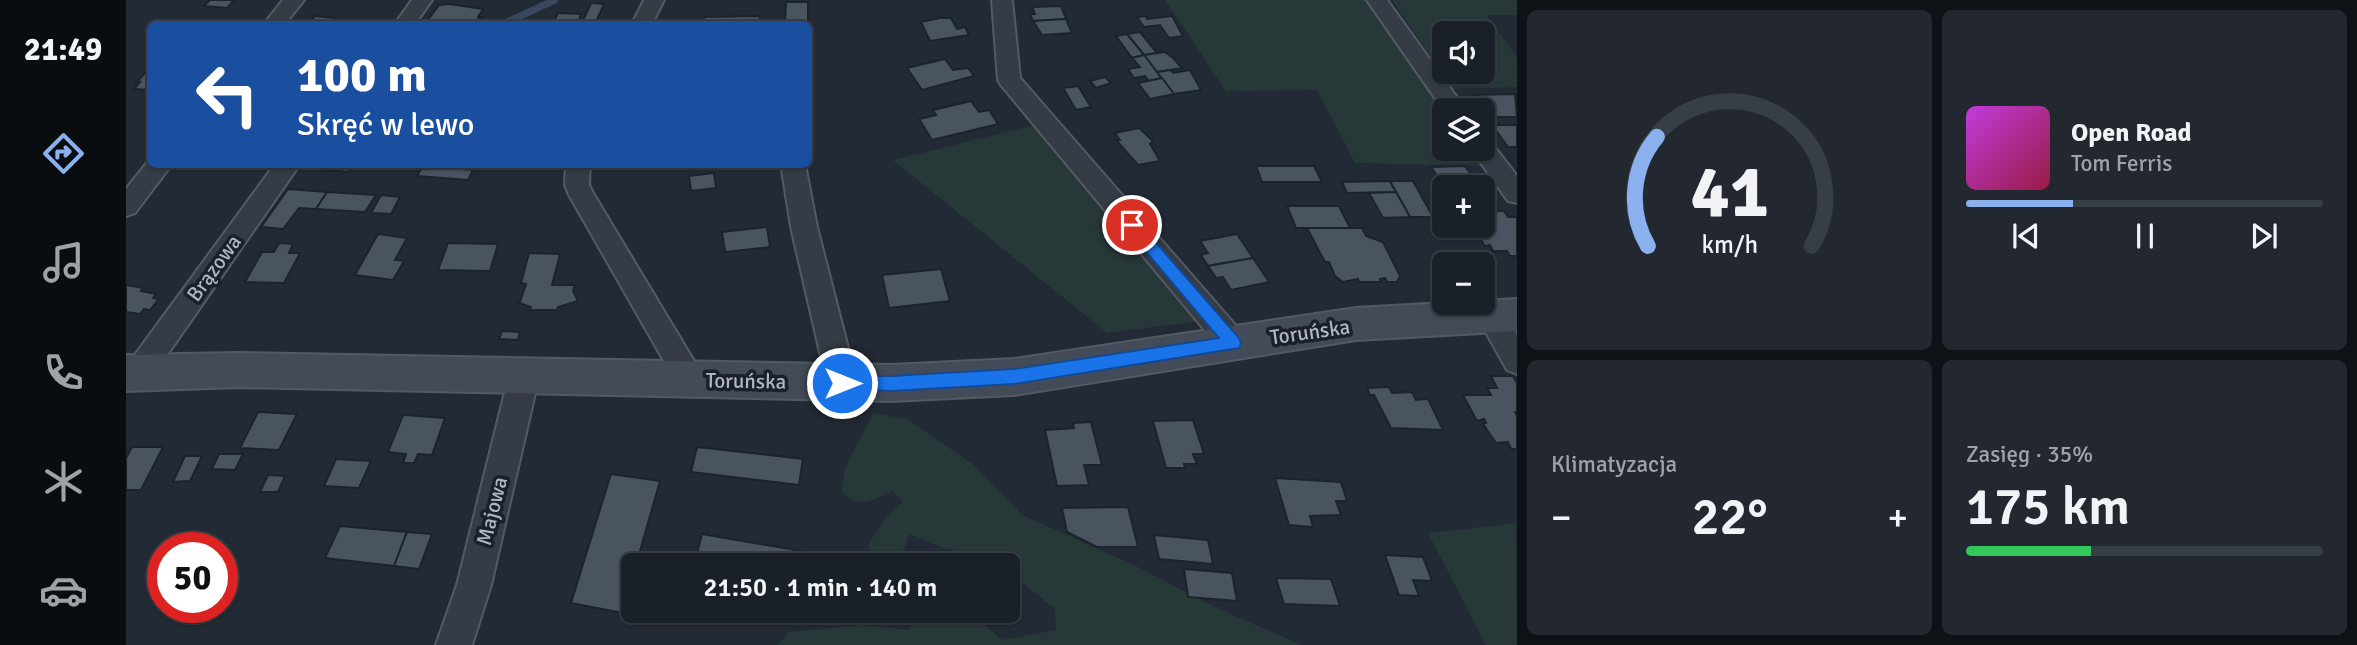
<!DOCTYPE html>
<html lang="pl">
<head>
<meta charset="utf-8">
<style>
  :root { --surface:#1a2028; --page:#232830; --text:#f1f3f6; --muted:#9fa3a8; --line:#383e45; --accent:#8ab0ed }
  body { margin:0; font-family:Signika,sans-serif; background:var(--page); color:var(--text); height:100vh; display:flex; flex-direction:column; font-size:26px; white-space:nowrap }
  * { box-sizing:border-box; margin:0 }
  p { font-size:23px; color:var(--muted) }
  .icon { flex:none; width:38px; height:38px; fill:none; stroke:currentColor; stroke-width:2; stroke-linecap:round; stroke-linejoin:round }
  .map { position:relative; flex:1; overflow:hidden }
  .details { display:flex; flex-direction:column; gap:10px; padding:10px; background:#0e1216; width:840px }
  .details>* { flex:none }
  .banner { position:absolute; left:21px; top:21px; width:665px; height:147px; border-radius:10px; box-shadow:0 2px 5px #0004,0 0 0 2px var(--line); background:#1a4fa0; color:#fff; overflow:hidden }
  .tools { position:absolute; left:1306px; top:21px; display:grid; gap:14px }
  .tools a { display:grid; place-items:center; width:63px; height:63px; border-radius:10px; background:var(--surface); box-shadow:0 2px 5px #0004,0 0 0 2px var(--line); font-size:35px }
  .speed { position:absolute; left:21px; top:532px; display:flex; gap:14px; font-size:35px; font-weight:700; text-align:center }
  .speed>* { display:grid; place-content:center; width:91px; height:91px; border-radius:50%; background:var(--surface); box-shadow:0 2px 5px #0004,0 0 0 2px var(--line); line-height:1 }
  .speed .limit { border:10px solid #d22; background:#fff; color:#111 }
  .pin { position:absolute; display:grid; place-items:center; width:60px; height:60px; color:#fff; margin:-30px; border:4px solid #fff; border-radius:50%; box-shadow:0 2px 7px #0007 }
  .me { position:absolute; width:77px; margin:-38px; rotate:90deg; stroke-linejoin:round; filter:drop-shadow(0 0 5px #0008) }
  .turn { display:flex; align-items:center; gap:24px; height:147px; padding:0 35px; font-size:32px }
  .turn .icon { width:91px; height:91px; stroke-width:2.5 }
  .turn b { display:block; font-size:49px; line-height:60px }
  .big { font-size:52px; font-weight:600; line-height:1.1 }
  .details .card { flex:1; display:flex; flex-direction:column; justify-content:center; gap:10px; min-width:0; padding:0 24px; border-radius:10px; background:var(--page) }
  .details .dial { align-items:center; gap:0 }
  .dial svg { height:182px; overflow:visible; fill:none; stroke:var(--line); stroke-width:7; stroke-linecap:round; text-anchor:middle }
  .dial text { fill:var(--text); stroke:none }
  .song { display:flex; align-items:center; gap:21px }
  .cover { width:84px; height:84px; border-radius:10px; background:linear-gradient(135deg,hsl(290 70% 55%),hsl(340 70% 35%)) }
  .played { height:7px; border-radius:4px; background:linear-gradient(90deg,var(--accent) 30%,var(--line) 30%) }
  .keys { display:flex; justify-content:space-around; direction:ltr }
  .heat { display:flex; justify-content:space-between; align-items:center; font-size:38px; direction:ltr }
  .charge { height:10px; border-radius:5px; background:linear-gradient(90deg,#34c759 35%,var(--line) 0) }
  .details .tiles { flex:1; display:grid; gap:10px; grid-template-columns:repeat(2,1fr) }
  .trip { position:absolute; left:495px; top:553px; width:399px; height:70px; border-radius:10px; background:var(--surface); box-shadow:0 2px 5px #0004,0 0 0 2px var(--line); font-weight:600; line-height:70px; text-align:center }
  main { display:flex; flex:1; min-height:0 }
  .tab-bar { display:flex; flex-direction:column; width:126px; justify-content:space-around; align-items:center; background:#0a0d10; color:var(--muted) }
  .tab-bar .icon { width:49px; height:49px }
  .tab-bar .selected { color:var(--accent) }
  .tab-bar b { font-size:32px; color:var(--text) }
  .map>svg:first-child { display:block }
</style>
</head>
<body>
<main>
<nav class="tab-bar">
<b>21:49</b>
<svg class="icon selected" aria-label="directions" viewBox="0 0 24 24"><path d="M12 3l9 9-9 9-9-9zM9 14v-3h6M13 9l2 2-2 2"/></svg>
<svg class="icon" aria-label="music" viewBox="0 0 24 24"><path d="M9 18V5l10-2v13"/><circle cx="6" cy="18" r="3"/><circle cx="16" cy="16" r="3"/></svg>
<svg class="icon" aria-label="phone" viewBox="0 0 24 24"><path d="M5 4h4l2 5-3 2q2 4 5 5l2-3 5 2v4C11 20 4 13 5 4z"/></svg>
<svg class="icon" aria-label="climate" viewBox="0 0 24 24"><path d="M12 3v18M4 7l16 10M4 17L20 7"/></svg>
<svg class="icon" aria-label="car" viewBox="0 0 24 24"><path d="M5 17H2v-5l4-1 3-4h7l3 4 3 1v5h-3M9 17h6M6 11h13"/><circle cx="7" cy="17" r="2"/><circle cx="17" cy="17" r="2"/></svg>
</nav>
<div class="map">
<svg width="1391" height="645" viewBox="0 0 1391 645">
  <rect width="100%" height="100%" fill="#222a35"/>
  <!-- green -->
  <g fill="#273838" fill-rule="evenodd">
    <path d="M1039,0h201l80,110 -2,39h29l13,17 -131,-3 -38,-73 -91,1z"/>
    <path d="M1266,0h125v15h-31l31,42v30l-64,2zM1356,33v39h-38v-39z"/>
    <path d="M913,124l161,197 -93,12 -214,-173z"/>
    <path d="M747,413l34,6 67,46 48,50 112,50 81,42 87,38h-525l12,-13 73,-7 48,5 6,-19h53l33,29 54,-10 -1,-21 -47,-38v-6l-65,-17 -33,-14 -13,31h-19l-10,-20 16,-25 19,-19 -11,-10c-21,10 -32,19 -51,0l4,-23z"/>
    <path d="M1390,523l1,122h-31l-58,-112z"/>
  </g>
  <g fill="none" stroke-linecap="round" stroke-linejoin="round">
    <!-- stream -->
    <path stroke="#39485d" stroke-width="7" d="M377,24l52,-24"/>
  </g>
  <!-- building -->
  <g fill="#4a5461" stroke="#1d232c" stroke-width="2">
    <path d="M84,0h24l-7,8 -23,-2z"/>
    <path d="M660,2h22v22h-23z"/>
    <path d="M465,3l13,1 -9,20 -13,-1z"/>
    <path d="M323,4l34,5 -5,8h3l-8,7h-48l14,-19z"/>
    <path d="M935,6l5,13 -33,2 -3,-7h5l-3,-7z"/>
    <path d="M432,13l23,1 -3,9 -24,-2z"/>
    <path d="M189,16l19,2 -3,4 -8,-1 -3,3h-12z"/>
    <path d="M634,16l-1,8h-55v-7z"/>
    <path d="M1020,16l1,3 25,-3 11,20 -14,2 -9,-13 -16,2 -7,-10z"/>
    <path d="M814,18h11l6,11 8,-2 4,8 -39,6 -9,-19z"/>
    <path d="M940,19l6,14 -30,2 -9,-14z"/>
    <path d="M1014,32l17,21 -13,2 -17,-21z"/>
    <path d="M1001,34l17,21 -12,3 -16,-22z"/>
    <path d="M1039,52l8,6 9,10 -25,4 -13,-17z"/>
    <path d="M1018,55l13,17 5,6 -13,3 -4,-5 -11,2 -6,-9 12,-2 -8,-9z"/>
    <path d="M819,59l8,11 15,-2 6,8 -52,14 -15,-22z"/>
    <path d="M24,67v23l-16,-1 6,-7h-3z"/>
    <path d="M1045,70l2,3 17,-3 11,20 -27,4 -17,-22z"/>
    <path d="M979,77l6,6 -15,5 -6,-7z"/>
    <path d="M1036,78l12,16 -24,5 -12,-16z"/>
    <path d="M952,86l13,21 -15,3 -13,-22z"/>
    <path d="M1389,94l2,23h-26l-7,-13 -10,-9z"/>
    <path d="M845,101l8,11 10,-2 9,14 -66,16 -13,-21 17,-4 -3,-5z"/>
    <path d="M1366,125h25v22h-9z"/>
    <path d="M1013,128l14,13 -3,3 10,17 -22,4 -22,-25h4l-5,-7z"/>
    <path d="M196,164h32l-5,8 -30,-3z"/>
    <path d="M298,164h42l-5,5 12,1 -5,10 -51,-4z"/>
    <path d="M1130,166h58l8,16h-60z"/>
    <path d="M1339,166l9,13h-12l4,6h-12l-4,-6h-11l-8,-12z"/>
    <path d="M588,173l2,15 -25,3 -2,-15z"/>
    <path d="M1264,181l6,11 -49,1 -5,-11z"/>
    <path d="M1264,181h23l20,36h-23z"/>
    <path d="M162,189l39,3 -11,17 -17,-1 -16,21 -22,-2z"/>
    <path d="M201,192l49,3 -11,17 -49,-3z"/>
    <path d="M1270,192l14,25 -27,1 -14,-25z"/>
    <path d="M255,195l19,2 -9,17 -20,-1z"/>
    <path d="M1161,206h52l11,22h-54z"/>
    <path d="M1356,211h22l4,6h9v39h-7l-3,-5h-14l-3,-6 -5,1 -13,-20h10z"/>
    <path d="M641,227l3,20 -45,5 -3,-20z"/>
    <path d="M1181,228h55l4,8 17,6 17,34 -3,6h-10l-2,-4 -5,1 1,3h-22l-1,-3 -15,3 -8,-6 -6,-14h-4z"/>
    <path d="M252,234l29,4 -12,22 9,1 -11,19 -38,-5z"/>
    <path d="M1111,234l16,24 -45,8 -7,-11 7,-2 -8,-12z"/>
    <path d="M153,243l14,1 -4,9h11l-16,30 -39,-1 17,-30h12z"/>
    <path d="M322,243l50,1 -8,27 -52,-1z"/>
    <path d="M403,253l31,1 -8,31h23l-2,6 5,10 -20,6 -1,3h-27l1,-3 -14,-5h3l6,-18 -5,-1z"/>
    <path d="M1127,258l16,24 -38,8 -8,-13 -7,1 -8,-12z"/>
    <path d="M815,269l9,32 -61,7 -7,-33z"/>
    <path d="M0,285l18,3 -3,3 15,3 -3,4 6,1 -9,11 -6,-1 -4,5 -14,-2z"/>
    <path d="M376,331l18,1 -2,8 -19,-1z"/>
    <path d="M1365,376h22l4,7v29h-2l2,4v33h-6l-3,-7 -12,1 -13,-19 3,-1 -2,-4 -7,2 -14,-26h28l-4,-7h10z"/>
    <path d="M1263,387l3,6 20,-1 4,8 12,-1 15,31 -52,-2 -17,-33h-4l-3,-7z"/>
    <path d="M132,412l39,2 -18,36 -39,-2z"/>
    <path d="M277,415l42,3 -13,37 -14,-1 -4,9h-11l3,-9 -18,-2z"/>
    <path d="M1067,420l11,34h-11l4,10h-13l1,4h-19l-13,-47z"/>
    <path d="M965,422l11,43h-18l5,20 -32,1 -12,-56 29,-2 -1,-5z"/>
    <path d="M6,447h31l-22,43h-15v-32z"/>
    <path d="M571,447l106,12 -4,26 -108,-13z"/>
    <path d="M93,454h24l-8,16 -23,-1z"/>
    <path d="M59,456h17l-12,25 -17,1z"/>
    <path d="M210,459l35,2 -12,27 -35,-2z"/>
    <path d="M485,474l49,7 -24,84h-2v10l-11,38 -52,-10z"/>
    <path d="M142,475l17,1 -7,16h-18z"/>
    <path d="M1149,478l66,4 6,19h-11l5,14 -31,1 3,11 -24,-2z"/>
    <path d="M1002,507l10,40h-41l-30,-15 -5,-24z"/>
    <path d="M214,526l67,6 -13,34 -69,-8z"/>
    <path d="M281,532l25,2 -13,35 -25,-3z"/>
    <path d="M576,534l99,17 -3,14h-104z"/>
    <path d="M1028,535l54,5 5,24 -54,-5z"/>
    <path d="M675,551l62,12v2h-65z"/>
    <path d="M1259,555l38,2 9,24 -19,-1 6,16 -20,-1z"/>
    <path d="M1058,569l48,4 5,28 -49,-4z"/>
    <path d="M1150,578l55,1 9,27 -56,-2z"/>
    <path d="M695,611h36l-1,7z"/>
  </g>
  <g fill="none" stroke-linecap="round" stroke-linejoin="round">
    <defs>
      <g id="minor">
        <path d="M157,0h21l-19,24h-21z"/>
        <path d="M286,0h20l-17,24h-20z"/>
        <path d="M518,0h20l-12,24h-20z"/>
        <path d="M866,0h20l8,78 223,256 4,9 -4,9 -10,3 -10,-3 -222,-267 -3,-5z"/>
        <path d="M1241,0h20l79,110 -22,1z"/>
        <path d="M1356,139l8,2 27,35v27l-9,-2 -37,-52h11z"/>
        <path d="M24,159v5h22l-37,49 -9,3v-27z"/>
        <path d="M149,164h25l-151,217 -10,4 -10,-4 -3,-12 3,-6z"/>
        <path d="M440,164h24l-1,21 4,8 107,178 5,9 -5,9 -10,4 -10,-4 -111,-194 -4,-10z"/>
        <path d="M655,164h24l12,63 40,156 -5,9 -10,4 -10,-4 -5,-9 -36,-156z"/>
        <path d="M1365,304l10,4 16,27v39l-10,-4 -30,-54 4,-8z"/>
        <path d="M398,363l10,4 5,9 -48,209 -19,60h-36l21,-60 52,-209 5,-9z"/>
      </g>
      <path id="secondary" d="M1391,299v32l-161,9 -342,55 -123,6 -653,-14 -112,4v-36l112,-2 653,12 123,-6 342,-51z"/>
    </defs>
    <!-- minor casing -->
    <use href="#minor" stroke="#535a64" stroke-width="4"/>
    <!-- secondary casing -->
    <use href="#secondary" stroke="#535a64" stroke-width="4"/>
    <!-- minor -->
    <use href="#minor" fill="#353c46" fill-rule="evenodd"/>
    <!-- secondary -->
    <use href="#secondary" fill="#444b58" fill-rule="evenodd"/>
  </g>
  <!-- route -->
  <path fill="#1a73e8" stroke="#114b97" stroke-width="2" d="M1006,219l5,2 102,117 2,5 -2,5 -225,36 -123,7 -55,-3 -3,-5 3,-5 6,-2h49l123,-7 205,-31 -92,-109 -2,-4 2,-4z"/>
  <g text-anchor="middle" stroke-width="7" stroke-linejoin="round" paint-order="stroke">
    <!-- street labels -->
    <g font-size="21" fill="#b0b7c2" stroke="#1b212a">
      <text transform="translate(88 268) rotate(-54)" y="7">Brązowa</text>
      <text transform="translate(1184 332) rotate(-8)" y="7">Toruńska</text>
      <text transform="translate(620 381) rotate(1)" y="7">Toruńska</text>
      <text transform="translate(366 511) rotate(-76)" y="7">Majowa</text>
    </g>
  </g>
</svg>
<div class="tools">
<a><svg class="icon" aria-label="sound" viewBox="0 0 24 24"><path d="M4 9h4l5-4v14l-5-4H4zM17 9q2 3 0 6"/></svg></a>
<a><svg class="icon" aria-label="layers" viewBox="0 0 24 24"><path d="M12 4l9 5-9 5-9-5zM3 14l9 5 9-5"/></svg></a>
<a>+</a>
<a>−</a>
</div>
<div class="speed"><div class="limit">50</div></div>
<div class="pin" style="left:1006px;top:225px;background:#d93025"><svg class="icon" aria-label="arrive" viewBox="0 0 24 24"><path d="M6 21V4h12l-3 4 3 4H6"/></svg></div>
<svg class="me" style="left:716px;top:383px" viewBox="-20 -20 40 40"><circle r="17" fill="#1a73e8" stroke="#fff" stroke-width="3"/><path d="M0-11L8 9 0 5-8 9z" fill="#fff"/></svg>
<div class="trip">21:50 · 1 min · 140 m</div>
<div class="banner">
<div class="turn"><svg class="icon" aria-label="left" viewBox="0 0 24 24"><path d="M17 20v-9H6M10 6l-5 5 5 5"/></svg><div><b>100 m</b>Skręć w lewo</div></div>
</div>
</div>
<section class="details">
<div class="tiles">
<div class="card dial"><svg viewBox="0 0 100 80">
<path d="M14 69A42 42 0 1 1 86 69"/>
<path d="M14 69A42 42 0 0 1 18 21" stroke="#8ab0ed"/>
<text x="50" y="56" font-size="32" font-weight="700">41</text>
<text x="50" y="72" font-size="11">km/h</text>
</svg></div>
<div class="card">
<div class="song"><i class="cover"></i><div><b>Open Road</b><p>Tom Ferris</p></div></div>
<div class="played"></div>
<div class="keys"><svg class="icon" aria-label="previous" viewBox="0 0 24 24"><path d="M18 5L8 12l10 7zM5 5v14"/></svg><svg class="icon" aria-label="pause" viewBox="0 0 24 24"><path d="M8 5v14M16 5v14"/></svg><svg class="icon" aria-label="next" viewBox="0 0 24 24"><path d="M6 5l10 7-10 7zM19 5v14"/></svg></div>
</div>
<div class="card"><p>Klimatyzacja</p>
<div class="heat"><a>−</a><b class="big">22°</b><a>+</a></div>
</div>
<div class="card"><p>Zasięg · 35%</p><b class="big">175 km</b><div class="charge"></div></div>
</div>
</section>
</main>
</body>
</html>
